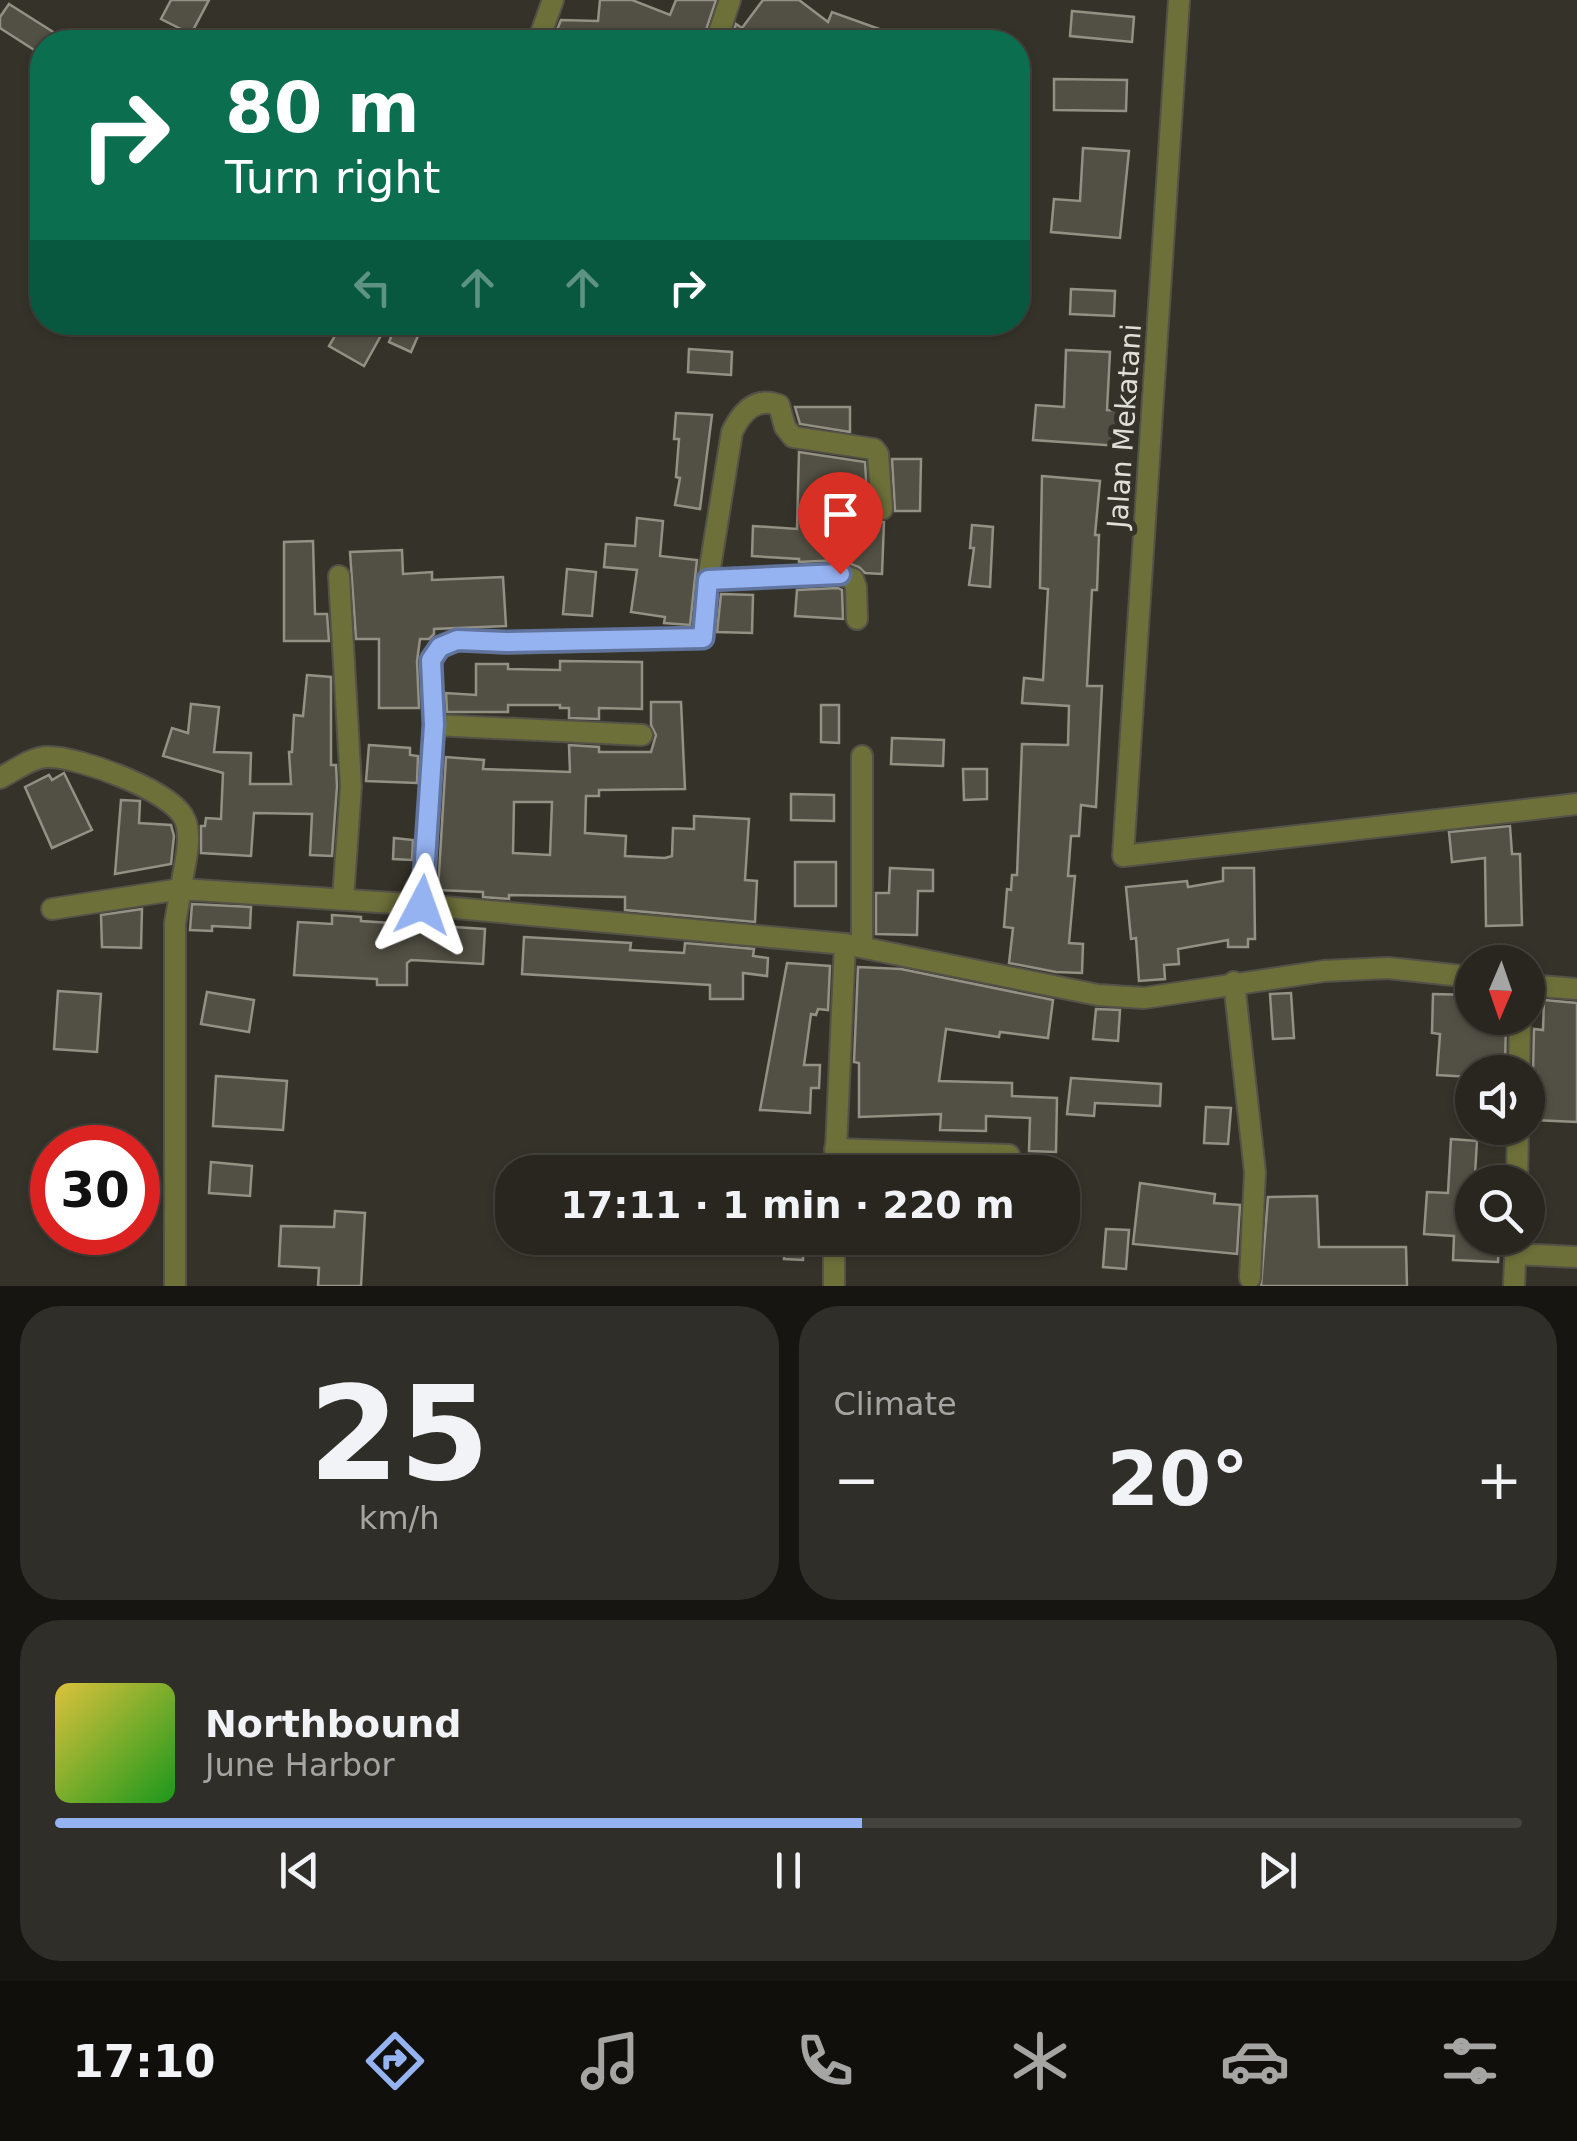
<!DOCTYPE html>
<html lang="en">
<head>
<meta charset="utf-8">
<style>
  :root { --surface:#28261f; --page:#302e28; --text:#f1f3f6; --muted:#a5a5a4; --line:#44433d; --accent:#95b2f1 }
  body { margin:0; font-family:"DejaVu Sans",sans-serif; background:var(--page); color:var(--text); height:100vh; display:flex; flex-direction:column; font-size:38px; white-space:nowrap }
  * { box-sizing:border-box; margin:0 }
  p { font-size:32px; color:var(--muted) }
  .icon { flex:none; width:55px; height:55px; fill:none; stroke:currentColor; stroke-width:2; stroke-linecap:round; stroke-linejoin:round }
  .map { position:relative; height:1286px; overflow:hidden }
  .sheet { display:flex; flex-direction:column; gap:20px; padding:20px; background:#161511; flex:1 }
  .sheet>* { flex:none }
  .top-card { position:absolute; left:30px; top:30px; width:1000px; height:305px; border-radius:40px; box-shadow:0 2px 8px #0004,0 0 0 2px var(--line); background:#0b6e4f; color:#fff; overflow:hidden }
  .needle { width:65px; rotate:182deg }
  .buttons { position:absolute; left:1455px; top:945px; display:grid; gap:20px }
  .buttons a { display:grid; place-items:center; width:90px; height:90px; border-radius:50%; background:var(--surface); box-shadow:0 2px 8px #0004,0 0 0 2px var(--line); font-size:50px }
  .speed { position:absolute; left:30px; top:1125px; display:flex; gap:20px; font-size:50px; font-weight:700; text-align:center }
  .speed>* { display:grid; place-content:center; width:130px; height:130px; border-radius:50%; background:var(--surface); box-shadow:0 2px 8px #0004,0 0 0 2px var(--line); line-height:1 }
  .speed .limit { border:15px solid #d22; background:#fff; color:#111 }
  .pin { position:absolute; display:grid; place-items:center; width:85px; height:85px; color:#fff; margin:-102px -42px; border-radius:50% 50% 50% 0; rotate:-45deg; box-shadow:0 0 10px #0007 }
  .pin .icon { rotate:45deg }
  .me { position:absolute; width:110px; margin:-55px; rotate:4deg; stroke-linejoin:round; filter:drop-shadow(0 0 8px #0008) }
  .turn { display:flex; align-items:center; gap:35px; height:210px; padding:0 30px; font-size:45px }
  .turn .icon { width:130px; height:130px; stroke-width:2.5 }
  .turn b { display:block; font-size:70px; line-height:85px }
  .lanes { display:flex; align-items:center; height:95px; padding:0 30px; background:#0003; justify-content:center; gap:50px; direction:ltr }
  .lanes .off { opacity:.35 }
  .big { font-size:75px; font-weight:800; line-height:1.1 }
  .sheet .widget { flex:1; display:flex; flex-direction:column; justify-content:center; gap:15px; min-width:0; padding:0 35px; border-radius:40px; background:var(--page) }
  .sheet .dial { align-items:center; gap:0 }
  .dial b { font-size:130px; line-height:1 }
  .song { display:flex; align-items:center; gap:30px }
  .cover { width:120px; height:120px; border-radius:15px; background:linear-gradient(135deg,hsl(50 70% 55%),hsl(120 70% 35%)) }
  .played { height:10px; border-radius:5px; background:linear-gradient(90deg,var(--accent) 55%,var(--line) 55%) }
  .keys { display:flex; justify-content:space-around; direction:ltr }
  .heat { display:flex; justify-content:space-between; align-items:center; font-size:55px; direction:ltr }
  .sheet .tiles { flex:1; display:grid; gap:20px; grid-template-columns:1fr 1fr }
  .widget:last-child { grid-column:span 2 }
  .trip { position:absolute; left:495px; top:1155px; width:585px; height:100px; border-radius:40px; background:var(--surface); box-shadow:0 2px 8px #0004,0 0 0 2px var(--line); font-weight:800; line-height:100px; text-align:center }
  .tab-bar { display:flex; height:160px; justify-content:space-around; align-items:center; background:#100f0c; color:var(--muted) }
  .tab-bar .icon { width:70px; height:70px }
  .tab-bar .current { color:var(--accent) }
  .tab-bar b { font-size:45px; color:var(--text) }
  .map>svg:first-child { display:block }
</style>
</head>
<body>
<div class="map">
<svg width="1577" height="1286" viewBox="0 0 1577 1286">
  <rect width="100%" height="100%" fill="#353329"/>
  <!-- building -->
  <g fill="#525044" stroke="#939184" stroke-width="2.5" fill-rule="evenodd">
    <path d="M171,0h38l-18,34 -30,-15z"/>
    <path d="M600,0h32l38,15 6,-15h40l-14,42h-150l9,-22 37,1z"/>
    <path d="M763,0h36l29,22 4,-10 78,28 -1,2h-179l6,-18 6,4z"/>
    <path d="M9,4l60,38h-27v13l-42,-27v-11z"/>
    <path d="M1072,11l62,6 -2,25 -62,-6z"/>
    <path d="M1054,79l73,1 -1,31 -72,-1z"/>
    <path d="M1083,148l46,3 -9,87 -69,-6 3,-33 26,2z"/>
    <path d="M1071,289l44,2 -1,25 -44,-2z"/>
    <path d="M343,322h27l14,8 -20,36 -35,-20z"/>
    <path d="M397,322h27l-13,30 -22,-10z"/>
    <path d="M689,349l43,3 -1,23 -43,-3z"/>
    <path d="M1066,350l44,2 -3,58 15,1 -3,35 -86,-6 3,-35 28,2z"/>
    <path d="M795,407h55v25l-50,-8z"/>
    <path d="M676,413l36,2 -12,94 -25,-4 5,-27 -4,-1 3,-38h-5z"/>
    <path d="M799,452l66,10 3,49 7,10 9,1 -2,52 -17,-1 -6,-6 -19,-7 -41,2v-3l-47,-3 1,-30 44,3z"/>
    <path d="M892,459h29l-1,52h-25z"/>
    <path d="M1042,476l58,5 -5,54h4l-2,55h-5l-5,96h15l-6,121 -15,-2 -2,31h-8l-3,40h7l-6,67 14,1 -1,29 -26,-1 -47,-9 4,-35 -9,-1 3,-38 4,1 1,-15h5l5,-131 46,1 1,-39 -47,-3 2,-25 19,2 5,-91 -8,-1z"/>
    <path d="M637,518l26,3 -3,35 37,4 -7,65 -26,-2 1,-6 -34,-5 6,-42 -33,-3 2,-23 29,2z"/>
    <path d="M972,525l21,2 -3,60 -21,-2 5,-37h-4z"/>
    <path d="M313,541l2,73h12l2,27h-45v-99z"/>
    <path d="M402,550l1,24 29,-2v8l71,-3 3,49 -72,3v5l-5,5h-9l-3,22 2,47h-40v-69h-23l-6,-87z"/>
    <path d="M567,569l29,3 -4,44 -29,-2z"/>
    <path d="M838,588l4,2 1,29 -48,-3 2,-26z"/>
    <path d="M721,594l32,1 -1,38 -35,-1z"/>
    <path d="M560,661l82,1v47l-43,-1v11l-30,-1v-10h-9v-3h-52v7h-61l-1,-19 30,2v-31h32v5l52,1z"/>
    <path d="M307,675l24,2v88h5l1,21 -5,70 -22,-1 2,-41 -58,-1 -3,43 -50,-3v-27h4l1,-8 15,1 2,-46 -60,-17 9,-28 16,5 3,-29 28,3 -5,45 37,1 -1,31h41l-2,-32h3l2,-37 9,1z"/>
    <path d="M651,702h30l4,87 -86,1v6h-13l-1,37 41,3 -1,20 40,2 7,-2 1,-28 21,1v-13l55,3 -4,61 12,1 -2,41 -130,-12v-13l-116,-2v4l-26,-2v-5l-45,-2 8,-133 38,3 -1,9 87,3 -1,-27 30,2v5h52l5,-17 -5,-10zM514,802h38l-2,53 -37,-2z"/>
    <path d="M821,705h18v38l-18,-1z"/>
    <path d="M892,738l52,2 -1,26 -52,-2z"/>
    <path d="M369,745l41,3v7l8,1 -1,27 -51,-2z"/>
    <path d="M963,769h24v30l-23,1z"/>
    <path d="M64,773l28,57 -40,18 -27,-61 24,-12 3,5z"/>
    <path d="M791,794l43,1v26l-43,-1z"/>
    <path d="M121,800l19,1 -1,22 32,2 3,11 -3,28 -56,10z"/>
    <path d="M1510,826l2,28h8l2,71 -36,1 -1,-68 -33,4 -3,-30z"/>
    <path d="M394,838l19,2 -1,20 -19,-1z"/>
    <rect x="795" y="862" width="41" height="44"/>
    <path d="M890,868l43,2v21h-15l-1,44 -41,-1v-41h13z"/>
    <path d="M1223,868h31l1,71h-7v8h-20v-7l-50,9 1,15 -15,1 1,14 -26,2 -3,-43 -5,1 -5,-52 61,-6 1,6 35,-6z"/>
    <path d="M192,904l59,3 -1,21 -38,-2v5l-22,-1z"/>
    <path d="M142,909l-1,39 -39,-1 -1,-32z"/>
    <path d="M332,915l29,2v4l124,8 -2,35 -72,-4 -4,3v22h-30v-6l-83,-4 4,-53 34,2z"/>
    <path d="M524,937l107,6 -1,7 54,3 1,-10 69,6 -1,7 15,2 -1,18 -24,-3v26h-33v-14l-188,-11z"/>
    <path d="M787,963l43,3 -2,44 -10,-1 -2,6 -5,-1 -7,51h16l-1,23h-8l-1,25 -50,-3z"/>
    <path d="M858,967l43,2 152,31 -5,38 -48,-6 -1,5 -53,-8 -7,52 73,2v13l45,2 -1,54 -27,-1 1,-33 -44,-2v15l-46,-1 1,-16 -82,3v-54l-5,-1z"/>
    <path d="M58,991l43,3 -4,58 -43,-3z"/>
    <path d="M207,992l47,8 -5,32 -48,-8z"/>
    <path d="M1291,993l3,45 -21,1 -3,-45z"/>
    <path d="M1433,994l39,1v23h34l-1,53 -30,-1 -3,7 -35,-2 3,-41 -8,-1z"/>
    <path d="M1544,1000l33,3v119l-43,-2 3,-47h-4l1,-44 9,1z"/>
    <path d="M1096,1009l24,1 -2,31 -25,-2z"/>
    <path d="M216,1076l71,5 -4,49 -70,-4z"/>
    <path d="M1071,1078l90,6 -1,22 -65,-3 -1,13 -27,-2z"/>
    <path d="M1206,1107l25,1 -3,36 -24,-1z"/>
    <path d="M1451,1139l26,2 -2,33h-3v66l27,1 -1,21 -45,-2 1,-24 -30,-2 3,-42 21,1z"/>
    <path d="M211,1162l41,4 -2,30 -41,-3z"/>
    <path d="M859,1164l62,2v6h-62z"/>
    <path d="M1140,1183l75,11 -1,9 26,2 -3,49 -104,-10z"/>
    <path d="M1317,1196l2,51h87l1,39h-146l7,-89z"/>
    <path d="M335,1211l30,2 -4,73h-43l1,-18 -40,-2 2,-40 53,1z"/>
    <path d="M1106,1229l23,1 -3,39 -23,-2z"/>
    <path d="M785,1241l19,1 -1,18 -19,-1z"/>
  </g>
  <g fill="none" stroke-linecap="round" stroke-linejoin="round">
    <defs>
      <g id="minor">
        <path d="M1179,0l-56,856 454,-52"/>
        <path d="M538,42l15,-42"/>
        <path d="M716,42l14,-42"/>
        <path d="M339,576l12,210 -8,112"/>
        <path d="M708,580l24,-148c10,-21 24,-35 47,-27l6,22 8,10 81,12 4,5 4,55"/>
        <path d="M434,725l208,10"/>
        <path d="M862,756v190"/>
        <path d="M0,778c14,-7 33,-22 49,-21 30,0 125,34 136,63 8,19 -2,49 -4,69l-129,20"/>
        <path d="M423,905l11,-180 -3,-65 9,-13 17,-7 49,3 197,-5 5,-58 132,-6 13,5 3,8 1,32"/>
        <path d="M1234,982l21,190 -5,106"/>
        <path d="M1528,985l49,4"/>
        <path d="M1519,1072l1,-54"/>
        <path d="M835,1149l174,6"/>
        <path d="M835,1172l10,-228"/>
        <path d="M1517,1182l1,-54"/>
        <path d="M1515,1254l62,3"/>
        <path d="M175,1286v-363l6,-34 242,16 422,39 253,51 46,3 180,-27 64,-3 84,9"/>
        <path d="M834,1286v-48"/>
        <path d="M1514,1286l2,-48"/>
      </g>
    </defs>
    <!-- minor casing -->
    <use href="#minor" stroke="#545248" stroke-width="24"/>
    <!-- minor -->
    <use href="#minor" stroke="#6e703a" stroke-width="20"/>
  </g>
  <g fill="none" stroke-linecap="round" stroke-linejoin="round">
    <defs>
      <path id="route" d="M422,905l12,-180 -3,-65 9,-13 17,-7 49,2 197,-4 5,-58 132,-6"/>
    </defs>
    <!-- route casing -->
    <use href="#route" stroke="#61749d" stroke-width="25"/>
    <!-- route -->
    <use href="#route" stroke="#95b2f1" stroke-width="18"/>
  </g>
  <g text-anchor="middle" stroke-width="10" stroke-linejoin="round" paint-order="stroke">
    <!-- street labels -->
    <g font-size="28" fill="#dfded7" stroke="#353329">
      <text transform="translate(1124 426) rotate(-86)" y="10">Jalan Mekatani</text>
    </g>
  </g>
</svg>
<div class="buttons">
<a><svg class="needle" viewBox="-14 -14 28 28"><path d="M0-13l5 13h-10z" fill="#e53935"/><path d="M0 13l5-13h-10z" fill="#a5a5a4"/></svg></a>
<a><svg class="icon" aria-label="sound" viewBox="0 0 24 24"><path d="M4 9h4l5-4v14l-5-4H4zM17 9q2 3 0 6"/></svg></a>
<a><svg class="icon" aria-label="search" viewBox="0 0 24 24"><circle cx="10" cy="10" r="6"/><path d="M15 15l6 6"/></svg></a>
</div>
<div class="speed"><div class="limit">30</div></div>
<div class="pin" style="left:840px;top:574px;background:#d93025"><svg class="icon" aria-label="arrive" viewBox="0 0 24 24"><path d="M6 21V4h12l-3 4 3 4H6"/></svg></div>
<svg class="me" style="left:422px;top:905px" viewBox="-20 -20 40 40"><path d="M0-17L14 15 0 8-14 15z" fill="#95b2f1" stroke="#fff" stroke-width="4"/></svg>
<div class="trip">17:11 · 1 min · 220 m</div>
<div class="top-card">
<div class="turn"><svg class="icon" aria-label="right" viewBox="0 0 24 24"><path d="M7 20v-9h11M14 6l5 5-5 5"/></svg><div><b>80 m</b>Turn right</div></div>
<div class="lanes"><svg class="icon off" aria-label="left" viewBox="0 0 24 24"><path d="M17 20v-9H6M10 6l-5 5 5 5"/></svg><svg class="icon off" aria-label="ahead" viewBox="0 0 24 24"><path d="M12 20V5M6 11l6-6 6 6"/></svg><svg class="icon off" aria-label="ahead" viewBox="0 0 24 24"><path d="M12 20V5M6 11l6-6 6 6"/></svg><svg class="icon" aria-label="right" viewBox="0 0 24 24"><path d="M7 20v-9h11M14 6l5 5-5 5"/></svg></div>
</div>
</div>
<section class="sheet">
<div class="tiles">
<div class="widget dial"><b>25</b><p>km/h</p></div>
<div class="widget"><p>Climate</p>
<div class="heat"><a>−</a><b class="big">20°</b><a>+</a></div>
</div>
<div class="widget">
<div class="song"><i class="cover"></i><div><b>Northbound</b><p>June Harbor</p></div></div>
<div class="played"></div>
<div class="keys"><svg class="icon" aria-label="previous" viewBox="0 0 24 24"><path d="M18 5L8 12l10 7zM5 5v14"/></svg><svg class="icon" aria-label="pause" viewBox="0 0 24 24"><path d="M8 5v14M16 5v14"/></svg><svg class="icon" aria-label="next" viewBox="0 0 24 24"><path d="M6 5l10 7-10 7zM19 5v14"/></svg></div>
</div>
</div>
</section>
<nav class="tab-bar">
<b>17:10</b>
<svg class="icon current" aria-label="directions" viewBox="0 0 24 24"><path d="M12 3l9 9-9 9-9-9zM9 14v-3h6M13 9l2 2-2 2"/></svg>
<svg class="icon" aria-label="music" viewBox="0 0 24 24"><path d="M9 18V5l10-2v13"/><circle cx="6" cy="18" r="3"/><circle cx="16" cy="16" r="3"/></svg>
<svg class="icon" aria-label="phone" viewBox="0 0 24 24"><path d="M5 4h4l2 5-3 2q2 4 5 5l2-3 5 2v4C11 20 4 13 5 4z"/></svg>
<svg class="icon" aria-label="climate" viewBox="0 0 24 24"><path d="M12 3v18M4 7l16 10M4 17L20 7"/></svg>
<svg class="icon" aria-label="car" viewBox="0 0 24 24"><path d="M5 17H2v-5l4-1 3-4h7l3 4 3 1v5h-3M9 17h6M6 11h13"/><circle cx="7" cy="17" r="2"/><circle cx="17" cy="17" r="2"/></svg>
<svg class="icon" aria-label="filters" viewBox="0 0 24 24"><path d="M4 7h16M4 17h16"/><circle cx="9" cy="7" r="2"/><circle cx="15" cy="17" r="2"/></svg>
</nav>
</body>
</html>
